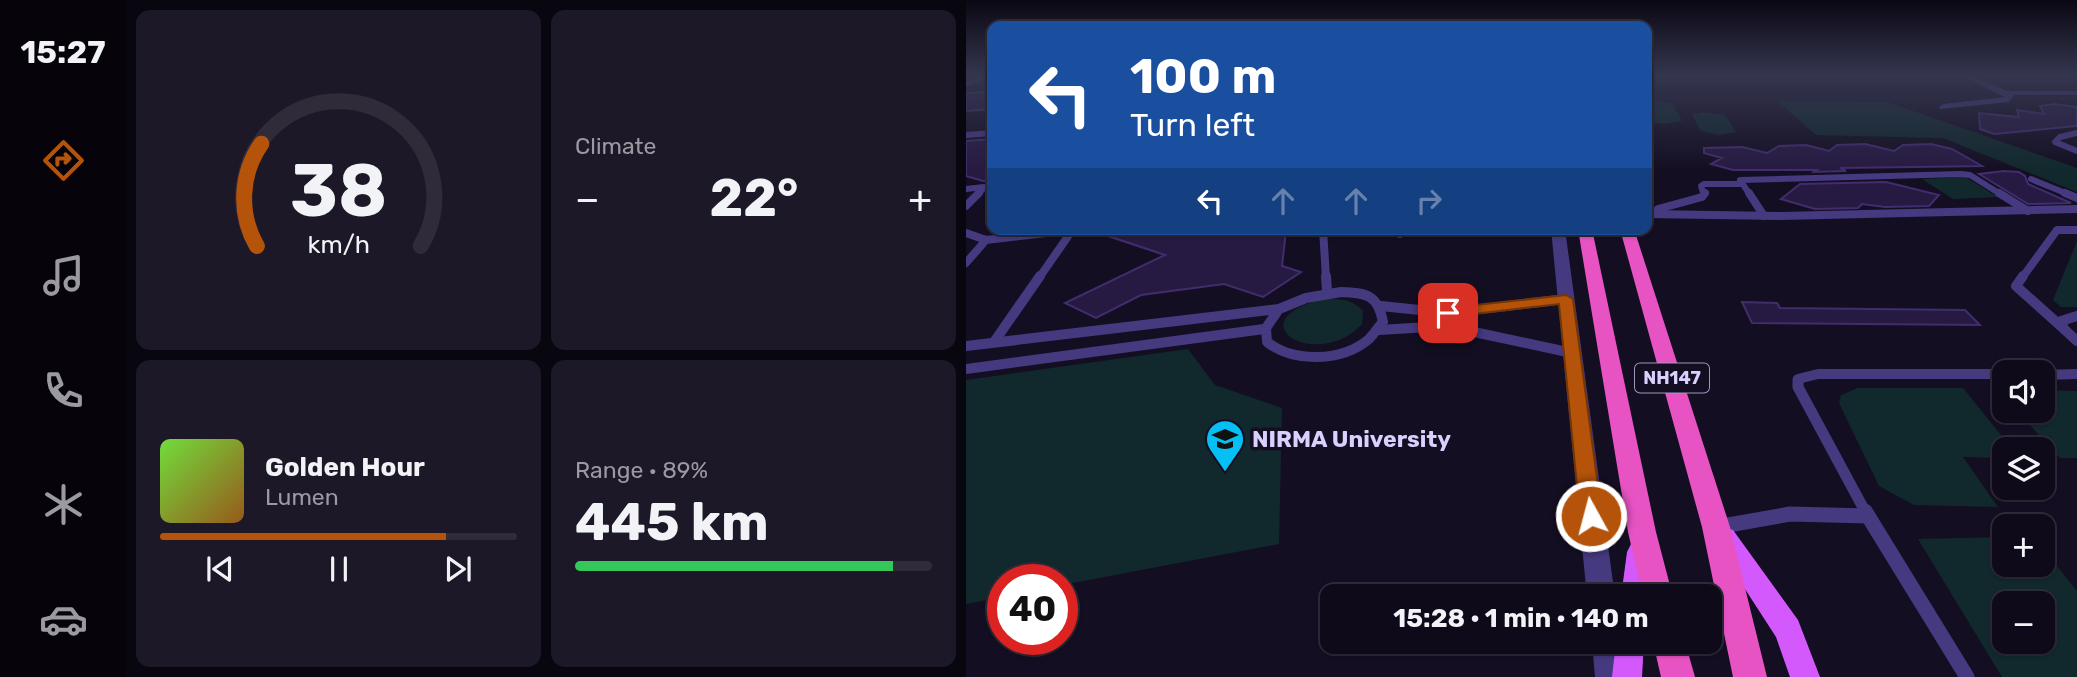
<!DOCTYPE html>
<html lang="en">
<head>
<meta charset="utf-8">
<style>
  :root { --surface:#0f0a1a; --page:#1d1827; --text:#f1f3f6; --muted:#9b9aa2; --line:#2f2b39; --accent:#b45309 }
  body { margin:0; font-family:Rubik,sans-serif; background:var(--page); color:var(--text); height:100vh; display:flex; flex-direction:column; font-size:26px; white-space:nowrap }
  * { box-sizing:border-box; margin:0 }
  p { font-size:23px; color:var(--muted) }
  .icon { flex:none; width:38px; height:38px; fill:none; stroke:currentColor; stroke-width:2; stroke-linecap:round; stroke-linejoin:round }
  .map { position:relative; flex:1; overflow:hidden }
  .panel { display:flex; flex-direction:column; gap:10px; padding:10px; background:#08060e; width:840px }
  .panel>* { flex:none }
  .top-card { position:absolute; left:21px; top:21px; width:665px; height:214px; border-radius:14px; box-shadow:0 2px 5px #0004,0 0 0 2px var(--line); background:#1a4fa0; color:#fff; overflow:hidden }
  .buttons { position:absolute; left:1026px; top:360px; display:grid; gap:14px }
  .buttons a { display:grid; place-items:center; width:63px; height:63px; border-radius:14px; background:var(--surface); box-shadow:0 2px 5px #0004,0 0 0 2px var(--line); font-size:35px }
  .speed { position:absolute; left:21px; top:564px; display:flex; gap:14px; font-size:35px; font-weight:700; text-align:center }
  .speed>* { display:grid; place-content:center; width:91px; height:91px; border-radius:50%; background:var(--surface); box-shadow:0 2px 5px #0004,0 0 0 2px var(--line); line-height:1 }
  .speed .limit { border:10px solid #d22; background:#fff; color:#111 }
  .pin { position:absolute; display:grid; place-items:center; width:60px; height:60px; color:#fff; margin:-30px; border-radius:14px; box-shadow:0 4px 10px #0006 }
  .me { position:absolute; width:77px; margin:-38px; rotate:353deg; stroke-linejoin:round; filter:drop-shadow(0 0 5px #0008) }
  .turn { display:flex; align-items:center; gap:24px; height:147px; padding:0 28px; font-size:32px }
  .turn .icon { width:91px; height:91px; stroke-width:2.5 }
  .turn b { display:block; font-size:49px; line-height:60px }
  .lanes { display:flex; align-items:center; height:66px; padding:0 28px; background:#0003; justify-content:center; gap:35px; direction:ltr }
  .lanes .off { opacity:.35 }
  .big { font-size:52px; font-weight:700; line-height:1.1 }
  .panel .widget { flex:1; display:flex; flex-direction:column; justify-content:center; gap:10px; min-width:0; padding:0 24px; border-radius:14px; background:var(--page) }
  .panel .dial { align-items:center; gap:0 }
  .dial svg { height:182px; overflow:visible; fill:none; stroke:var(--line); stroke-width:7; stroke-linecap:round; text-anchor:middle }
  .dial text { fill:var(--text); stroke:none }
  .song { display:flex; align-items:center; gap:21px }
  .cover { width:84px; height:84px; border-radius:10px; background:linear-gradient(135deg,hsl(100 70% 55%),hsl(30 70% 35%)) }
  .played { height:7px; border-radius:4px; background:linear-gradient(90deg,var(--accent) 80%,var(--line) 80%) }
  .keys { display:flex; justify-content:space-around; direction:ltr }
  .heat { display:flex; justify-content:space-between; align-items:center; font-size:38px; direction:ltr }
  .charge { height:10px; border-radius:5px; background:linear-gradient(90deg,#34c759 89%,var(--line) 0) }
  .panel .tiles { flex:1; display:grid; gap:10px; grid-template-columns:repeat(2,1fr) }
  .trip { position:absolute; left:354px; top:584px; width:402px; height:70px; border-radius:14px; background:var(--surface); box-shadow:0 2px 5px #0004,0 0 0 2px var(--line); font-weight:700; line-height:70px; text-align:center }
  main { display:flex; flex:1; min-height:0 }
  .tab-bar { display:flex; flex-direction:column; width:126px; justify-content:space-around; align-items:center; background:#06040a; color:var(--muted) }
  .tab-bar .icon { width:49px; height:49px }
  .tab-bar .selected { color:var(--accent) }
  .tab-bar b { font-size:32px; color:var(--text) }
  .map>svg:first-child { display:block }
</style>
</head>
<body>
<main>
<nav class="tab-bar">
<b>15:27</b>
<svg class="icon selected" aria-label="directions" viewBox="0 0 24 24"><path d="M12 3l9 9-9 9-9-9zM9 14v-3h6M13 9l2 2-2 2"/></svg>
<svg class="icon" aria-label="music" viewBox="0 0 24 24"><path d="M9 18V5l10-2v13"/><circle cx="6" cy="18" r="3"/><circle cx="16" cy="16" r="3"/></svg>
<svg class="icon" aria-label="phone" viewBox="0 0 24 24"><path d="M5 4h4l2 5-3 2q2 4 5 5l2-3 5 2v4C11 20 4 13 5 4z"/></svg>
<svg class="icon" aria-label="climate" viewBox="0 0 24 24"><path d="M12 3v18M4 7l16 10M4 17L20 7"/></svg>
<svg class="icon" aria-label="car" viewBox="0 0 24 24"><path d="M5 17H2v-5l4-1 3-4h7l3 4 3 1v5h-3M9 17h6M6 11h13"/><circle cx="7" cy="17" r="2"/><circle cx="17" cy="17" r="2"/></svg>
</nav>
<section class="panel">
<div class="tiles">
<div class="widget dial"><svg viewBox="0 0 100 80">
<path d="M14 69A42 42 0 1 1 86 69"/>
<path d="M14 69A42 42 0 0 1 16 24" stroke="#b45309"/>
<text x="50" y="56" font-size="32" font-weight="700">38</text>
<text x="50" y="72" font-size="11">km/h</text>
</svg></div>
<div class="widget"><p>Climate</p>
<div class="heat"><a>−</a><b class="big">22°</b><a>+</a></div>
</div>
<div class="widget">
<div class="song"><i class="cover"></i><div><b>Golden Hour</b><p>Lumen</p></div></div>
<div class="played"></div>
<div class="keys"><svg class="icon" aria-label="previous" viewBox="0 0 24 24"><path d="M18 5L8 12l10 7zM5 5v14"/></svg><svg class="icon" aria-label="pause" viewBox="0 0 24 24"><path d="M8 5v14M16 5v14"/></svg><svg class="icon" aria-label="next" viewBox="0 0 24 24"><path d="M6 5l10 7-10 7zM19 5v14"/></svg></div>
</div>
<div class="widget"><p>Range · 89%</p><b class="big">445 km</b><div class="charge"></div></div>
</div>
</section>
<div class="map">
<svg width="1111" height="677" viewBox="0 0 1111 677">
  <rect width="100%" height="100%" fill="#140e22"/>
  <!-- green -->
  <g fill="#11292c" fill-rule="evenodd">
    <path d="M681,100l25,3 10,18 -18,3 -17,-2z"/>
    <path d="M811,101l111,1 189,66v24l-134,-54 -127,-3z"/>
    <path d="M737,112l22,3 11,17 -17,3 -18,-4 -9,-17z"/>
    <path d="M999,177l33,20 -45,2 -31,-20z"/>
    <path d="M1111,241v66h-16l-8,-7z"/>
    <path d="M357,299c15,0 29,-1 40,12l-1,13c-45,49 -128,-3 -39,-25z"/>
    <path d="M222,349l27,36 67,23 -3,136 -217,41v-6h-59v18l-37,7v-224z"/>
    <path d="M892,388h105l50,62h-9v8l-41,-1 35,50 -84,-2 -35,-19 -40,-83 2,-8z"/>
    <path d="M1076,390l35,1v67h-17l-43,-47h25z"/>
    <path d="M1038,537v28h38v-18l35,44v86h-75l-84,-138zM1038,604h38v38h-38z"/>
  </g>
  <!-- building -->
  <g fill="#271a42" stroke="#412d6e" stroke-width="2">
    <path d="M26,92v17l-26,2v-18z"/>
    <path d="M1088,104l23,3v19l-83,8 -14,-5 -1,-16 40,4 -2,-7 27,4 -4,-8z"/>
    <path d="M26,139v41l-9,1 -17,-5v-35z"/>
    <path d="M899,144l29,7 9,-6 28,-1 21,5 30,17 -142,2 6,3 -32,1 3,-2h-84l-22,-6 11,-6 -18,-5v-5l38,-1 25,6 12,-7 27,-1 23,6 8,-6z"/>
    <path d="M1038,171l15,1 6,4 3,8 43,19 -43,1 -49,-30z"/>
    <path d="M920,182l53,13 -10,11 -44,1 -23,-3 -4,4 -43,1 -34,-10 19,-15z"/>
    <path d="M131,229h181v3l8,-1 -4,35 19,6 -38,25 -39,-13 -83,11 -45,23 -31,-15 100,-48 -69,-23z"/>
    <path d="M776,302l35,1 3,5 185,2 15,15 -228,-2z"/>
  </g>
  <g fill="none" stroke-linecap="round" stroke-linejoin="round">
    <!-- service-far5 -->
    <path stroke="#453a80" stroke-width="4.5" d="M0,84l22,-8"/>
    <!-- service-far4 -->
    <g stroke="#453a80" stroke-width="6">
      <path d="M1111,133l-17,4 -5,5 22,9"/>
      <path d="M0,135l26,-2"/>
      <path d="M1065,179l39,16"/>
      <path d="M0,189l18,-2"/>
      <path d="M11,195l8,-8 7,-1"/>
      <path d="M738,195l-3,-9 3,-2h37"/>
      <path d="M784,195l-10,-15 221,-6 9,1 32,20"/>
    </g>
    <!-- service-far3 -->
    <g stroke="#453a80" stroke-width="8">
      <path d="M783,193l15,23"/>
      <path d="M1033,193l29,18"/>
      <path d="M1099,193l12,5"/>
      <path d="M0,206l13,-13"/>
      <path d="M692,209l44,-12 3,-4"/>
      <path d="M681,214l134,2 296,-7"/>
      <path d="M357,229l3,49"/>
      <path d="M433,229l1,5"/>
      <path d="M0,233l20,7 95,-11"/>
      <path d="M0,263l20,-23"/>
      <path d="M73,278l32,-46"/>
      <path d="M1056,278l35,-48h20"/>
    </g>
    <!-- service-far2 -->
    <g stroke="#453a80" stroke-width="10">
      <path d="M360,276l1,15"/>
      <path d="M1057,276l-7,10 48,43"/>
      <path d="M375,292c26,1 37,3 42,30 -5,5 -9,12 -14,17 -27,23 -75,24 -102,3l-1,-14 13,-19 27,-11z"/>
      <path d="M415,306l67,7 118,-14"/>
      <path d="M1111,316l-16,5 3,8 13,12"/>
      <path d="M413,330l67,-4 126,27"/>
      <path d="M28,342l46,-66"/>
      <path d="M0,346l313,-37"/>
      <path d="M0,369l298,-40"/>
      <path d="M1076,375l35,-1"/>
      <path d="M832,382v-3l20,-5h186"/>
    </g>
    <!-- service-far1 -->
    <path stroke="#453a80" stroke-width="11" d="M832,380v7l68,126"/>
    <!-- service -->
    <g stroke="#453a80" stroke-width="15">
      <path d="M899,511l102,166"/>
      <path d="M751,527l73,-13 78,2"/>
    </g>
    <!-- minor -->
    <path fill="#453a80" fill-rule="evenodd" d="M996,76h10l35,15h70v4h-63l-5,7 -69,7 -1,-2 4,-3 62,-7z"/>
    <!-- tertiary -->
    <g fill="#453a80" fill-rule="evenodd">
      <path d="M585,229h14l50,368h-28z"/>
      <path d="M626,642h28l5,35h-30z"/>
    </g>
    <!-- primary -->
    <g fill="#d359fc" fill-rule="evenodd">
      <path d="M758,527l9,3 65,90 22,57h-30l-14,-40 -64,-99 3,-8z"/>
      <path d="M674,541l9,3 4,8 -4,45h-28l6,-45 4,-8z"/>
      <path d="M650,642h28l-2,35h-30z"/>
    </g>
    <!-- trunk -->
    <g fill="#e853c4" fill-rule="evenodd">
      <path d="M612,229h14l64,303 17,65h-30l-15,-65z"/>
      <path d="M654,229h14l96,298 37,150h-34l-31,-150z"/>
      <path d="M687,642h32l10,35h-34z"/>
    </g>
  </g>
  <!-- sky -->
  <linearGradient id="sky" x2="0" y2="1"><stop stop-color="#0b0813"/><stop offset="0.44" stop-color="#34364f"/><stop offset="1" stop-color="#34364f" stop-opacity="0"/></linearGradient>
  <rect width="1111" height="171" fill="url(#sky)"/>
  <!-- route -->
  <path fill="#b45309" stroke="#753606" stroke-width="2" d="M600,295l7,4 29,217 -3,6 -8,3 -7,-3 -4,-6 -21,-212 -111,13 -8,-4 8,-5z"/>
  <!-- icons -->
  <defs>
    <symbol id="university-pin" viewBox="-11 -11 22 30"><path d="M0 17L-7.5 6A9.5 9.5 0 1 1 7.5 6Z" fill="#04c0f5" stroke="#140e22"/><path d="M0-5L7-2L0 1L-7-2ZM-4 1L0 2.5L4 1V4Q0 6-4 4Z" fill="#111"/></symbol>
  </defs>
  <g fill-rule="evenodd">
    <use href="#university-pin" x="237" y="417" width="44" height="60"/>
  </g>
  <g text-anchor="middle" stroke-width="7" stroke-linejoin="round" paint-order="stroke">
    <!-- shield labels -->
    <rect fill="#140e22" stroke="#9f96bc" stroke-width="2" x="669" y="363.5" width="74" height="29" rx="5"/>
    <g font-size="18" font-weight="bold" fill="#dad0fe">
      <text x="706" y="384">NH147</text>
    </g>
    <!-- near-poi labels -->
    <g font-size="23" font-weight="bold" fill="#dad0fe" stroke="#140e22" text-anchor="start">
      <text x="286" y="447">NIRMA University</text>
    </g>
  </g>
</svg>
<div class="buttons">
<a><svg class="icon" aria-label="sound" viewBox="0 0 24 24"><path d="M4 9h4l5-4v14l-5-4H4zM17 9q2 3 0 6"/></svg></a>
<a><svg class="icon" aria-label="layers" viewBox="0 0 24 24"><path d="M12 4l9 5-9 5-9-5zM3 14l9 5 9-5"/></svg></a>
<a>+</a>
<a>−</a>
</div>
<div class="speed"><div class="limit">40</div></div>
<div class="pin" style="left:482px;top:313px;background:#d93025"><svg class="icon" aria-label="arrive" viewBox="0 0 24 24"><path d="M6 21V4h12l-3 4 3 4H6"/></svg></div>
<svg class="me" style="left:625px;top:516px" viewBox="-20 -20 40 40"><circle r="17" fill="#b45309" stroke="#fff" stroke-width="3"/><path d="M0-11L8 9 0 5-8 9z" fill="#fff"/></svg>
<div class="trip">15:28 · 1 min · 140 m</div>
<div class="top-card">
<div class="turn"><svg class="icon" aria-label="left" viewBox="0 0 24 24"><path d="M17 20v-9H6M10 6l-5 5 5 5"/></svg><div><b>100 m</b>Turn left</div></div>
<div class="lanes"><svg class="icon" aria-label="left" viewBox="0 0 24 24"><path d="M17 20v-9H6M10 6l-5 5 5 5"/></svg><svg class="icon off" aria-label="ahead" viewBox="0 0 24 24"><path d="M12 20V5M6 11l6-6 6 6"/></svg><svg class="icon off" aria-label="ahead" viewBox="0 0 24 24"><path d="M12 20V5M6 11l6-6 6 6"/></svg><svg class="icon off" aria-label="right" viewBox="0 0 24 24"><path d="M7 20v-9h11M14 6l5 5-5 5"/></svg></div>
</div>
</div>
</main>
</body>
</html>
